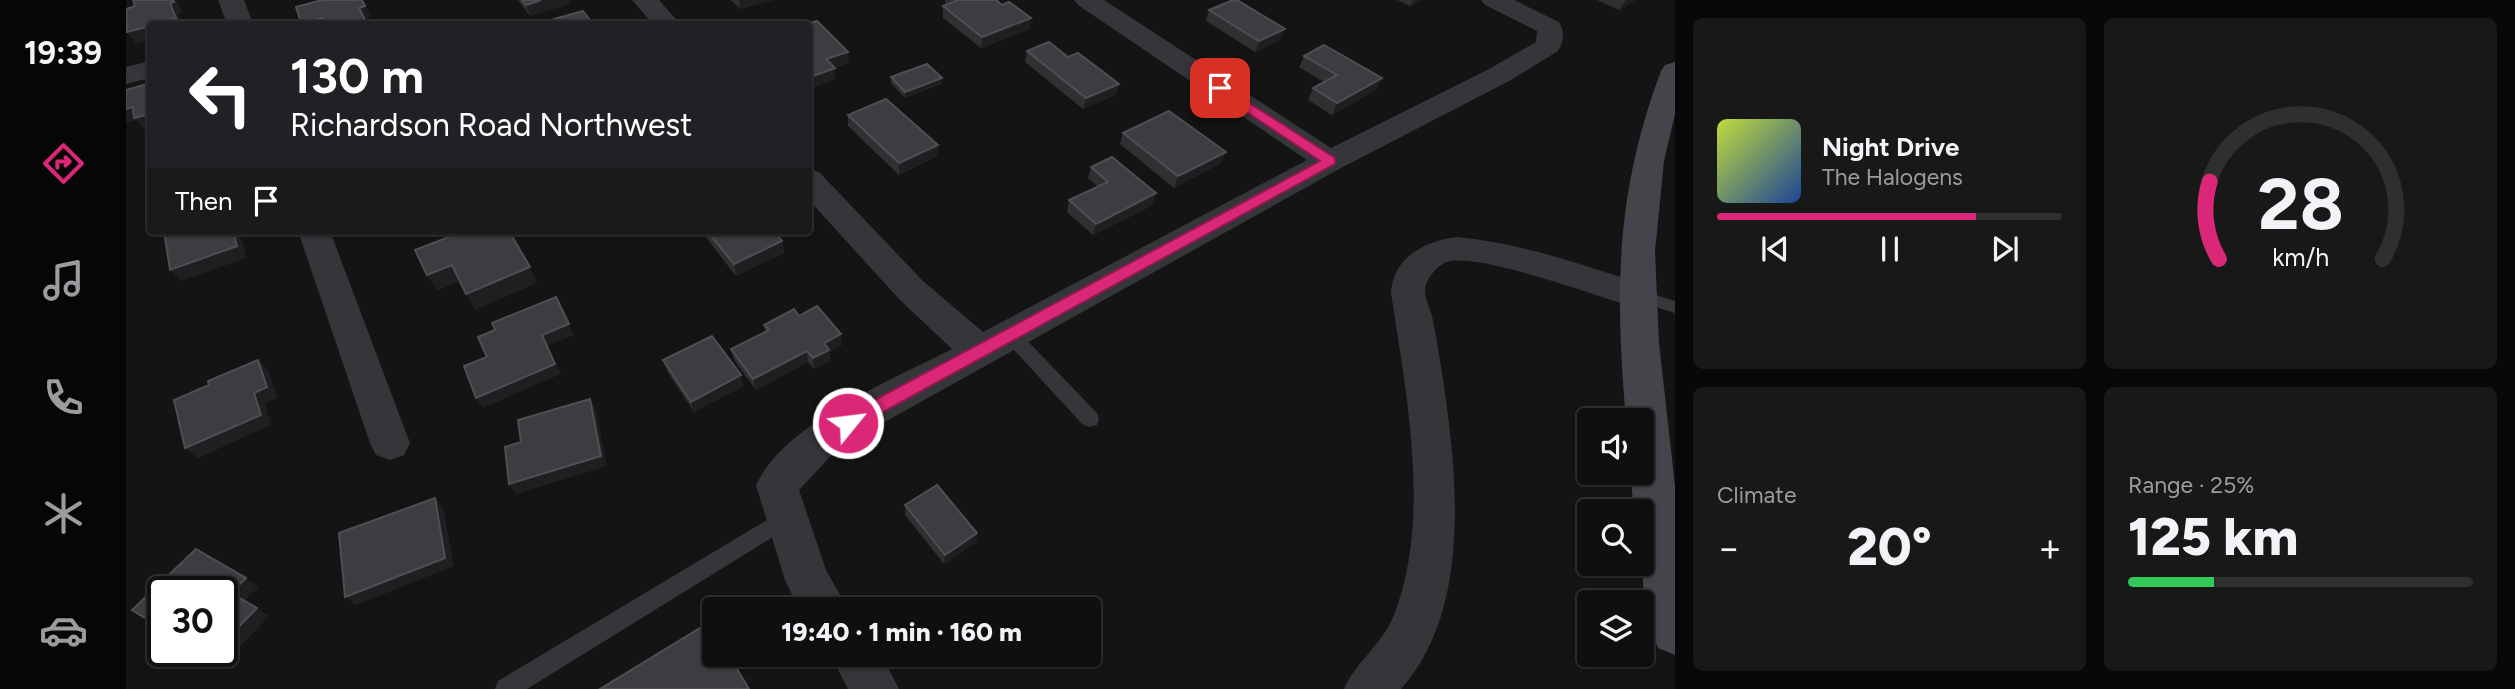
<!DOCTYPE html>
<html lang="en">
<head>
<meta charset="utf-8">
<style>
  :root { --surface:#0f0f10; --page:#181819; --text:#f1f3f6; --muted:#9b9c9f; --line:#2f2f30; --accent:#db2777 }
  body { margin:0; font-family:Figtree,sans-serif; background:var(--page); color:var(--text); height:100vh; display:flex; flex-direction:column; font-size:26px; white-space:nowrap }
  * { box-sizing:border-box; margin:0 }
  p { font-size:23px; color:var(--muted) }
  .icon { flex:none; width:38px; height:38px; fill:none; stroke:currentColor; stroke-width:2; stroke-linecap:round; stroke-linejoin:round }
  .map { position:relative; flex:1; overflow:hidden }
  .details { display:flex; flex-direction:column; gap:18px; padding:18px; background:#080809; width:840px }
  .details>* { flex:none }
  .hud { position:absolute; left:21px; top:21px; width:665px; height:214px; border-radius:7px; box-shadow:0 2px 5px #0004,0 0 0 2px var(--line); background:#202124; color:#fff; overflow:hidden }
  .controls { position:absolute; left:1451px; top:408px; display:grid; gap:14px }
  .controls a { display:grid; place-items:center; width:77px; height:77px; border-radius:7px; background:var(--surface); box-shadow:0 2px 5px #0004,0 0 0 2px var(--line); font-size:35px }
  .speed { position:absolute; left:21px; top:576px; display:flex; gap:14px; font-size:35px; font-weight:700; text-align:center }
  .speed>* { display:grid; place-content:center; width:91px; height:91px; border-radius:50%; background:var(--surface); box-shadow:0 2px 5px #0004,0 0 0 2px var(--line); line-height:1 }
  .speed .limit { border:4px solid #111; border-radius:10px; background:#fff; color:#111 }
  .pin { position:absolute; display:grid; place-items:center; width:60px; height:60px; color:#fff; margin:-30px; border-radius:14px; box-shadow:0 4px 10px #0006 }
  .me { position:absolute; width:77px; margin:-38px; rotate:61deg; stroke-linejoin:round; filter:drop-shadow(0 0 5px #0008) }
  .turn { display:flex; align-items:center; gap:24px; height:147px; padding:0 28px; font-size:32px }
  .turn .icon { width:91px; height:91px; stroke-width:2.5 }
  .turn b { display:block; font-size:49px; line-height:60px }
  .then { display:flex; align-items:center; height:66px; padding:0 28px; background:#0003; gap:14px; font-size:26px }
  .big { font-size:52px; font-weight:800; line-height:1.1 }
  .details .tile { flex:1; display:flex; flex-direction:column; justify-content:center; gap:10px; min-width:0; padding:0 24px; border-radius:10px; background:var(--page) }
  .details .dial { align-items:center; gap:0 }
  .dial svg { height:182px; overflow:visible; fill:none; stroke:var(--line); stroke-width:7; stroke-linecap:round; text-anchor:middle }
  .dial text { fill:var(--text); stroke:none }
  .song { display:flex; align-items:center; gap:21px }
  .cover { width:84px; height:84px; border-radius:10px; background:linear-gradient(135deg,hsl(70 70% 55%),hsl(220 70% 35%)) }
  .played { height:7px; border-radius:4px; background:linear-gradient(90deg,var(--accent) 75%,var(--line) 75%) }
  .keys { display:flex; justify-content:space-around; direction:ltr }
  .heat { display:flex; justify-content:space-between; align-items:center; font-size:38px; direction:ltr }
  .charge { height:10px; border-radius:5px; background:linear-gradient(90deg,#34c759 25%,var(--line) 0) }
  .details .tiles { flex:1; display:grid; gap:18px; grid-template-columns:repeat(2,1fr) }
  .trip { position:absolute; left:576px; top:597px; width:399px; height:70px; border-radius:7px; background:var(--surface); box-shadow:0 2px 5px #0004,0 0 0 2px var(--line); font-weight:800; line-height:70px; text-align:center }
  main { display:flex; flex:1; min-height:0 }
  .tabs { display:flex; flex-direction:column; width:126px; justify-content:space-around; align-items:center; background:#060606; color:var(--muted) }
  .tabs .icon { width:49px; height:49px }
  .tabs .current { color:var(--accent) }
  .tabs b { font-size:32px; color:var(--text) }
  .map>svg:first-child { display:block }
</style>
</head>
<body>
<main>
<nav class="tabs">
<b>19:39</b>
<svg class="icon current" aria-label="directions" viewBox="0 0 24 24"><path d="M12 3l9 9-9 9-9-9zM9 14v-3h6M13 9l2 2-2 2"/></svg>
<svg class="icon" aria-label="music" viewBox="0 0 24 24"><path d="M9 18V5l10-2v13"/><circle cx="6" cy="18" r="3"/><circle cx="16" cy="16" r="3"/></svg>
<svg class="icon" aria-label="phone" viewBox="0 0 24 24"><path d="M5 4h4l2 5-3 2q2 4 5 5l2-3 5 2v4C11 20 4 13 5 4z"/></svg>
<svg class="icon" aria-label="climate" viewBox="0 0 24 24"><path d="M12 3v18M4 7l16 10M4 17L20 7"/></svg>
<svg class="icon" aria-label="car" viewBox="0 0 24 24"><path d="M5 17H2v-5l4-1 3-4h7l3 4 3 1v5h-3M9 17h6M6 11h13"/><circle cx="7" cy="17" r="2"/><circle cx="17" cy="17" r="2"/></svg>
</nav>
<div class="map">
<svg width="1549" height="689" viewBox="0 0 1549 689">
  <rect width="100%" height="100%" fill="#141415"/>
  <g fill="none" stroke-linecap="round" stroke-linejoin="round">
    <!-- service -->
    <g fill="#35363a" fill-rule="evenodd">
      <path d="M1510,289l39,12v12l-45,-14 -2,-4z"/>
      <path d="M884,327l6,2 81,84 2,6 -2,6 -7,2 -7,-2 -79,-86 -3,-5 3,-5z"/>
      <path d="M661,508l7,2 3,7 -3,7 -267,165h-32l3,-8z"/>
    </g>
    <!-- minor -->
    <g fill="#35363a" fill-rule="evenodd">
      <path d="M92,0h26l9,24h-26z"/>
      <path d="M506,0h27l21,24h-27z"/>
      <path d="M948,0h30l227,148 160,-80 45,-26 1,-11 -52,-26 -4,-5h33l45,22c6,9 5,20 -1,29l-47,29 -170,88 -503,280 -39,42 27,80 22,39h-49l-14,-29 -29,-95c30,-63 136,-105 196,-136l-53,-50 -91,-100v-30l11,3 104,109 60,51 324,-172 -229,-155z"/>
      <path d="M24,61v17l-24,6v-17z"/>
      <path d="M172,231h32l80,212 -6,12 -14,5 -14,-5 -6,-12z"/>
      <path d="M1331,237c65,6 129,29 191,49l6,9 -6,9 -12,4c-36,-11 -158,-56 -189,-46 -11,4 -21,17 -22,28 0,9 5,18 7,26 4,19 7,38 10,57 15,98 31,236 -41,316h-57c12,-28 39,-45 50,-74 38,-98 12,-222 -3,-322 2,-36 34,-52 66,-56z"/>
      <path d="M704,654h51l18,35h-51z"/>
    </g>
    <!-- secondary -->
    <path fill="#43454a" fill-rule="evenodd" d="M1549,62v52l-11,47 -9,90 4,92 16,143v169l-17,-7c-19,-45 -16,-90 -16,-137h-8l-4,-39h12v-52h-16c-11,-129 -11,-226 35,-349l4,-6z"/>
  </g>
  <!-- wall -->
  <g fill="#303033">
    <path d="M392,0h51l1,4 -40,12z"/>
    <path d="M605,0h42l-33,9z"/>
    <path d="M819,0h51l6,5 29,13 -1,11 -49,19 -38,-30v-12l3,-1 -1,-1z"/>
    <path d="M1271,0h25l-12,6z"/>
    <path d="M1471,0h38l-16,10z"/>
    <path d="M1083,10l71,30 -25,12 -49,-31z"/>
    <path d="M901,51l41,6 48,38 -33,14 -58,-47z"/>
    <path d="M1178,56l78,22 -6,12 -44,25 -24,-15 5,-12 11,-6 -25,-15z"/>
    <path d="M765,77l51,1 -1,6 -36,14 -14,-15z"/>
    <path d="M722,115l89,41 -38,19 -51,-49z"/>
    <path d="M997,133l98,30 -47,25 -54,-44z"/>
    <path d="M965,167l62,38 -60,30 -26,-23 2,-12 29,-13 -10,-9z"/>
    <path d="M575,231h73l8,10 2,12 -48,23z"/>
    <path d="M673,316l43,29 -13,7 1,9 -16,8 -6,-7 -52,28 -22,-30 -3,-11 34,-17 -1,-7z"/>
    <path d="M537,360l80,26 -49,26 -27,-41z"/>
    <path d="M779,505l72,28 -1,9 -32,22 -39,-49z"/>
  </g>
  <!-- shaded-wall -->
  <g fill="#1f1f21">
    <path d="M47,0l5,1 4,12 -4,1 4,10h-28z"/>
    <path d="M236,0l2,2 7,15 -6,2 3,5h-11l2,-16z"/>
    <path d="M415,0h28l1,4 -40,12 -4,-11z"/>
    <path d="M613,0h34l-33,9z"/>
    <path d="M1287,0h9l-12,6z"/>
    <path d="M1500,0h9l-16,10z"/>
    <path d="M197,18l3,6h-24l-1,-1z"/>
    <path d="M905,18l-1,11 -49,19 1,-11z"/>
    <path d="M24,26v13l-14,5 -9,-12z"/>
    <path d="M1159,29l-5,11 -25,12 4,-11z"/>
    <path d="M722,52l1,11 -22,8 -1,-12z"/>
    <path d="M709,68l1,11 -28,11v-12z"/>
    <path d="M816,78l-1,6 -36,14v-6z"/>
    <path d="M1256,78l-6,12 -44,25 5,-12z"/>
    <path d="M993,84l-3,11 -33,14 3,-11z"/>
    <path d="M7,107l17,7v14l-6,2 -8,-10 -10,3v-14z"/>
    <path d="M812,145l-1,11 -38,19v-12z"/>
    <path d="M1100,152l-5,11 -47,25 4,-12z"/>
    <path d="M1030,193l-3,12 -60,30 3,-11z"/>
    <path d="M107,231h6l1,2 6,25 -65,23 -11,-11z"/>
    <path d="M656,241l2,12 -48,23 -2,-12z"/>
    <path d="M326,265l9,15 -24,11 -10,-16z"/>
    <path d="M404,267l7,16 -62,27 -9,-16z"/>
    <path d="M443,324l5,11 -27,11 14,28 -78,34 -7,-10 66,-63z"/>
    <path d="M715,334l1,11 -13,7 1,9 -16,8 -1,-11 11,-15z"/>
    <path d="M681,351l1,11 -52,28 -3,-11z"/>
    <path d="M132,360l11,11 8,27 -12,5 6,22 -73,33 -13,-10 69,-55z"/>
    <path d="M615,375l2,11 -49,26 -3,-10z"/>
    <path d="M464,399l6,10 11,57 -91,28 -7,-10z"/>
    <path d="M309,498l8,9 11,59 -98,39 -11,-8z"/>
    <path d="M851,533l-1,9 -32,22 1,-9z"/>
    <path d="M120,578l13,9 -15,14 -13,-8z"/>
    <path d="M131,608l12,8 -46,49 -14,-8 6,-6h7v-7z"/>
  </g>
  <!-- building -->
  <g fill="#3d3d41" stroke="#4d4f53" stroke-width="2">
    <path d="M7,0h40l1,2 -4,1 6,15 -22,6h-4v2l-23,6 -1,-23 9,-3z"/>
    <path d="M196,0h40l3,6 -6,2 7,14 -9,2h-32l-2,-6 -22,5 -5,-16z"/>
    <path d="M396,0h19l-15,5z"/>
    <path d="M829,0h41l6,5 7,-3 22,16 -49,19 -39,-31 13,-5z"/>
    <path d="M1107,0h4l48,29 -26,12 -50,-31z"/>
    <path d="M457,11l10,13h-56z"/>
    <path d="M691,21l31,31 -22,7 9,9 -27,10v-54h-1z"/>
    <path d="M923,42l19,15 10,-4 41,31 -33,14 -59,-47z"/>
    <path d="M1198,45l58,33 -45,25 -24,-15 24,-13 -33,-19z"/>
    <path d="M801,64l15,14 -37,14 -14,-15z"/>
    <path d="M24,83v31l-16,4 -1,-11 -7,2v-19z"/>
    <path d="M760,99l52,46 -39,18 -51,-48z"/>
    <path d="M1043,111l57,41 -48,24 -55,-43z"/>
    <path d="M986,157l44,36 -60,31 -27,-24 39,-18 -17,-15z"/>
    <path d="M38,231h69l4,15 -67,24z"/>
    <path d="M326,231h57l21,36 -64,27 -14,-29 -25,10 -12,-25 39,-15z"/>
    <path d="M581,231h67l8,10 -48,23z"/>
    <path d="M430,297l13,27 -27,11 13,29 -79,34 -12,-32 23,-9 -9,-20 17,-7 -3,-7z"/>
    <path d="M691,306l24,28 -17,9 5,7 -16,8 -6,-7 -54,28 -22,-30 38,-19 -5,-5 30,-16 5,7z"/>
    <path d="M586,336l29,39 -50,27 -28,-42z"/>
    <path d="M132,360l9,27 -13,6 7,22 -76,33 -11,-48 35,-15 -1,-4z"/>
    <path d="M464,399l11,57 -92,28 -4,-37 16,-5 -3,-22z"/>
    <path d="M811,485l40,48 -32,22 -40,-50z"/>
    <path d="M309,498l10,60 -100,39 -6,-64z"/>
    <path d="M70,549l50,29 -15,15 26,15 -35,36v-52h-59v37l-31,-19z"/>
    <path d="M584,622l4,8v24h14l21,35h-149z"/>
    <path d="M73,651h16l-6,6z"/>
  </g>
  <!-- route -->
  <path fill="#db2777" stroke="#8e194d" stroke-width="2" d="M1094,84l115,74v6l-481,264 -6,2 -7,-2 -2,-5 2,-5 479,-257 -105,-70 -2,-3z"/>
</svg>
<div class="controls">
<a><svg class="icon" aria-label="sound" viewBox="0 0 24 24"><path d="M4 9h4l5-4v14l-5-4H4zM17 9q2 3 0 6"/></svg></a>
<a><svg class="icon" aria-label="search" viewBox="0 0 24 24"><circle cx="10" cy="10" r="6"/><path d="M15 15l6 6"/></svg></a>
<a><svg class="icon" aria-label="layers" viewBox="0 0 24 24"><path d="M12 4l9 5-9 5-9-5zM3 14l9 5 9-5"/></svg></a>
</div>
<div class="speed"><div class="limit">30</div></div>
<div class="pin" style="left:1094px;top:88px;background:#d93025"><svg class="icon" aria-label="arrive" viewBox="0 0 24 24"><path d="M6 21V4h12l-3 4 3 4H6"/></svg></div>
<svg class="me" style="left:722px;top:423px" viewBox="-20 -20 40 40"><circle r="17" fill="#db2777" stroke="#fff" stroke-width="3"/><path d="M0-11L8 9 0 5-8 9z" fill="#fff"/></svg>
<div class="trip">19:40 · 1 min · 160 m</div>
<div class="hud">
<div class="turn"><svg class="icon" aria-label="left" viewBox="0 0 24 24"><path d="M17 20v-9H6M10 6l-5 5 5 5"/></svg><div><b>130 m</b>Richardson Road Northwest</div></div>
<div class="then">Then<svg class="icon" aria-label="arrive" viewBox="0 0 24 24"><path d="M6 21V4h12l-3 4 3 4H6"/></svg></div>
</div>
</div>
<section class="details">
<div class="tiles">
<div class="tile">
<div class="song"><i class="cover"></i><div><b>Night Drive</b><p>The Halogens</p></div></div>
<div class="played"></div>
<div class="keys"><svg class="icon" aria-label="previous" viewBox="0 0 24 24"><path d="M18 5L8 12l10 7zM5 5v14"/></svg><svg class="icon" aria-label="pause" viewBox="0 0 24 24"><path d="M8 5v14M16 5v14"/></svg><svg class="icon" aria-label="next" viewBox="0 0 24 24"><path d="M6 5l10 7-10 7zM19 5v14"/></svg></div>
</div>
<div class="tile dial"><svg viewBox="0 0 100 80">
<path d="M14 69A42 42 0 1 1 86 69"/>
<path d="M14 69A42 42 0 0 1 10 35" stroke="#db2777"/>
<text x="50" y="56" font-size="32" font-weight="700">28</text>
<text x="50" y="72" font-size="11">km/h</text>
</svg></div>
<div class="tile"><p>Climate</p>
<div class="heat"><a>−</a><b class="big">20°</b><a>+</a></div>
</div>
<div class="tile"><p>Range · 25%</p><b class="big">125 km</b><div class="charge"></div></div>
</div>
</section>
</main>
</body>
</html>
